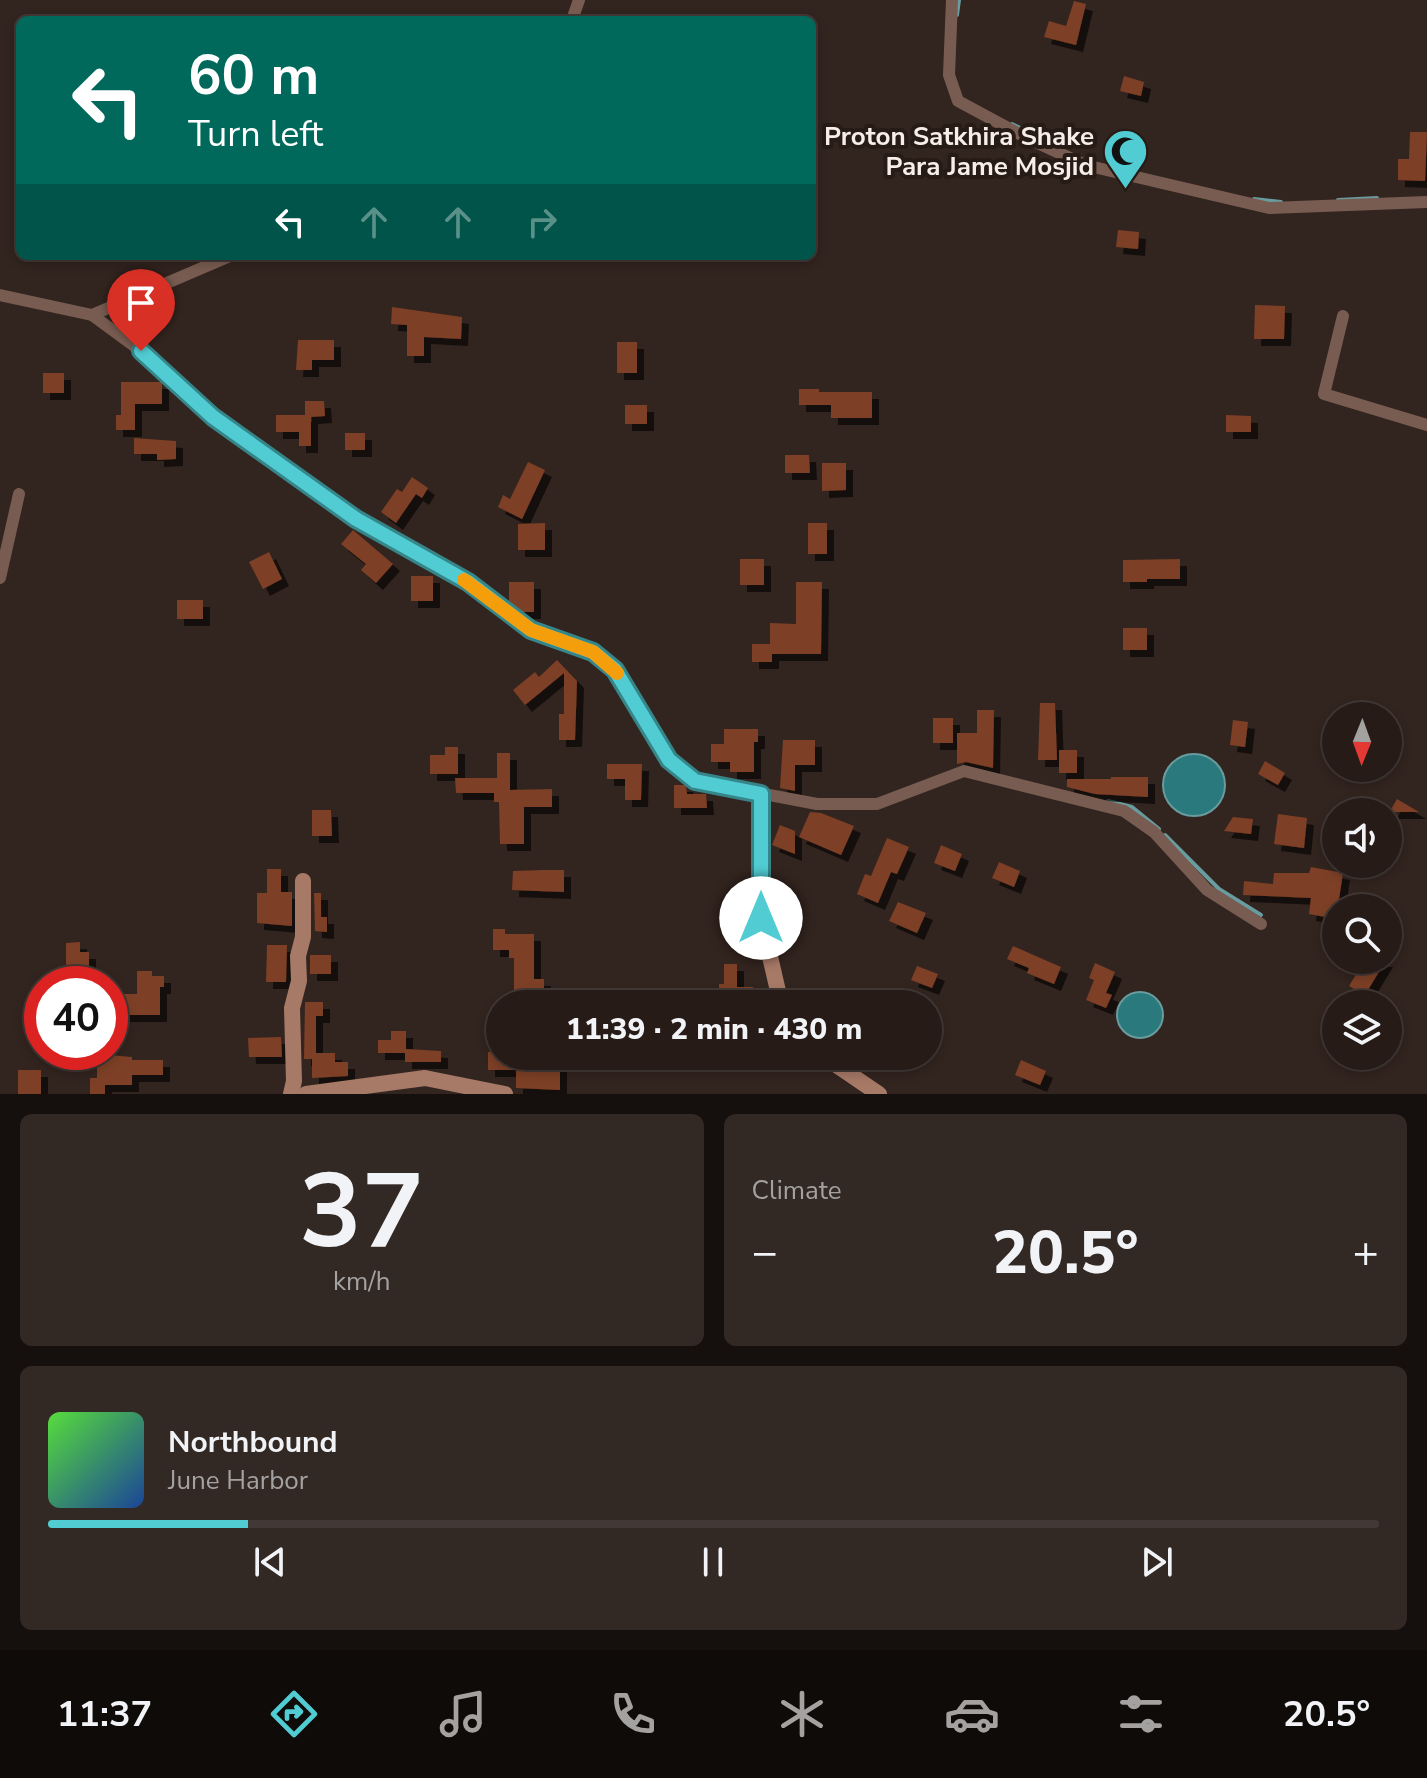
<!DOCTYPE html>
<html lang="en">
<head>
<meta charset="utf-8">
<style>
  :root { --surface:#261b17; --page:#322824; --text:#f1f3f6; --muted:#a4a1a1; --line:#423936; --accent:#51ccd3 }
  body { margin:0; font-family:"Nunito Sans",sans-serif; background:var(--page); color:var(--text); height:100vh; display:flex; flex-direction:column; font-size:30px; white-space:nowrap }
  * { box-sizing:border-box; margin:0 }
  p { font-size:26px; color:var(--muted) }
  .icon { flex:none; width:44px; height:44px; fill:none; stroke:currentColor; stroke-width:2; stroke-linecap:round; stroke-linejoin:round }
  .map { position:relative; height:1094px; overflow:hidden }
  .details { display:flex; flex-direction:column; gap:20px; padding:20px; background:#150f0d; flex:1 }
  .details>* { flex:none }
  .top-card { position:absolute; left:16px; top:16px; width:800px; height:244px; border-radius:12px; box-shadow:0 4px 12px #0003,0 0 0 2px var(--line); background:#00695c; color:#fff; overflow:hidden }
  .needle { width:52px; rotate:181deg }
  .fabs { position:absolute; left:1322px; top:702px; display:grid; gap:16px }
  .fabs a { display:grid; place-items:center; width:80px; height:80px; border-radius:50%; background:var(--surface); box-shadow:0 4px 12px #0003,0 0 0 2px var(--line); font-size:40px }
  .speed { position:absolute; left:24px; top:966px; display:flex; gap:16px; font-size:40px; font-weight:700; text-align:center }
  .speed>* { display:grid; place-content:center; width:104px; height:104px; border-radius:50%; background:var(--surface); box-shadow:0 4px 12px #0003,0 0 0 2px var(--line); line-height:1 }
  .speed .limit { border:12px solid #d22; background:#fff; color:#111 }
  .pin { position:absolute; display:grid; place-items:center; width:68px; height:68px; color:#fff; margin:-82px -34px; border-radius:50% 50% 50% 0; rotate:-45deg; box-shadow:0 0 8px #0007 }
  .pin .icon { rotate:45deg }
  .me { position:absolute; width:88px; margin:-44px; rotate:0deg; stroke-linejoin:round; filter:drop-shadow(0 0 6px #0008) }
  .turn { display:flex; align-items:center; gap:28px; height:168px; padding:0 40px; font-size:36px }
  .turn .icon { width:104px; height:104px; stroke-width:2.5 }
  .turn b { display:block; font-size:56px; line-height:68px }
  .lanes { display:flex; align-items:center; height:76px; padding:0 40px; background:#0003; justify-content:center; gap:40px; direction:ltr }
  .lanes .off { opacity:.35 }
  .big { font-size:60px; font-weight:800; line-height:1.1 }
  .details .tile { flex:1; display:flex; flex-direction:column; justify-content:center; gap:12px; min-width:0; padding:0 28px; border-radius:12px; background:var(--page) }
  .details .dial { align-items:center; gap:0 }
  .dial b { font-size:104px; line-height:1 }
  .song { display:flex; align-items:center; gap:24px }
  .cover { width:96px; height:96px; border-radius:12px; background:linear-gradient(135deg,hsl(110 70% 55%),hsl(220 70% 35%)) }
  .played { height:8px; border-radius:4px; background:linear-gradient(90deg,var(--accent) 15%,var(--line) 15%) }
  .keys { display:flex; justify-content:space-around; direction:ltr }
  .heat { display:flex; justify-content:space-between; align-items:center; font-size:44px; direction:ltr }
  .details .tiles { flex:1; display:grid; gap:20px; grid-template-columns:1fr 1fr }
  .tile:last-child { grid-column:span 2 }
  .trip { position:absolute; left:486px; top:990px; width:456px; height:80px; border-radius:40px; background:var(--surface); box-shadow:0 4px 12px #0003,0 0 0 2px var(--line); font-weight:800; line-height:80px; text-align:center }
  .tabs { display:flex; height:128px; justify-content:space-around; align-items:center; background:#0f0b09; color:var(--muted) }
  .tabs .icon { width:56px; height:56px }
  .tabs .current { color:var(--accent) }
  .tabs b { font-size:36px; color:var(--text) }
  .map>svg:first-child { display:block }
</style>
</head>
<body>
<div class="map">
<svg width="1427" height="1094" viewBox="0 0 1427 1094">
  <defs>
    <filter id="shadow"><feDropShadow dx="7" dy="7" stdDeviation="0" flood-color="#0009"/></filter>
  </defs>
  <rect width="100%" height="100%" fill="#32241f"/>
  <!-- water -->
  <g fill="#2a797d" stroke="#689c9e" stroke-width="2">
    <circle cx="1194" cy="785" r="31"/>
    <circle cx="1140" cy="1015" r="23"/>
  </g>
  <g fill="none" stroke-linecap="round" stroke-linejoin="round">
    <!-- stream -->
    <g stroke="#689c9e" stroke-width="4">
      <path d="M957,15l2,-15"/>
      <path d="M1012,124l21,10"/>
      <path d="M1254,199l27,3"/>
      <path d="M1338,200l39,-2"/>
      <path d="M1108,801l24,6 27,22"/>
      <path d="M1165,835l54,54 42,26"/>
    </g>
  </g>
  <!-- building -->
  <g fill="#7d3f25" filter="url(#shadow)">
    <path d="M1074,1l12,3 -10,41 -32,-8 5,-16 17,5z"/>
    <path d="M1124,76l20,6 -3,14 -21,-5z"/>
    <path d="M1410,132h17l-2,49 -27,-1v-21h11z"/>
    <path d="M1118,230l21,2 -1,17 -22,-2z"/>
    <path d="M1255,305l30,1 -1,33h-30z"/>
    <path d="M392,307l70,10 -1,22 -37,-2v19h-17v-31l-16,-1z"/>
    <path d="M298,340h36v20h-22v10h-16z"/>
    <rect x="617" y="342" width="20" height="31"/>
    <rect x="43" y="373" width="21" height="20"/>
    <path d="M121,382h41v22h-27v26h-19v-15h5z"/>
    <path d="M799,389h20v3h53v26h-41v-13h-32z"/>
    <path d="M305,401h19l1,15 -14,1v29h-12v-14h-23v-17h29z"/>
    <rect x="625" y="405" width="22" height="19"/>
    <path d="M1226,415l25,1v16h-25z"/>
    <rect x="345" y="433" width="20" height="17"/>
    <path d="M134,438l42,3v18l-19,1v-6h-23z"/>
    <path d="M785,455h24l1,18h-25z"/>
    <path d="M528,462l17,8 -23,49 -24,-12 5,-12 7,4z"/>
    <path d="M822,463h24v27l-24,1z"/>
    <path d="M412,477l16,11 -6,10 -6,-4 -20,29 -15,-11 16,-23 5,3z"/>
    <path d="M545,523v27h-27v-26z"/>
    <rect x="808" y="523" width="19" height="31"/>
    <path d="M353,530l40,34 -17,19 -15,-13 5,-6 -25,-20z"/>
    <path d="M269,552l13,27 -19,10 -14,-27z"/>
    <rect x="740" y="559" width="24" height="26"/>
    <path d="M1180,559v20h-33v3h-24v-22z"/>
    <rect x="411" y="576" width="22" height="25"/>
    <path d="M509,582h25v30h-12l-13,-10z"/>
    <path d="M796,582h26l-1,72h-49v8h-20v-18h18v-21l26,1z"/>
    <rect x="177" y="600" width="26" height="19"/>
    <rect x="1123" y="628" width="24" height="22"/>
    <path d="M557,660l20,21 -2,59h-16v-26h5v-41l-39,32 -12,-15 22,-18 4,5z"/>
    <path d="M1040,703h15l2,57h-19z"/>
    <path d="M977,710h17l-1,58 -27,-6 -9,2v-31h20z"/>
    <rect x="933" y="718" width="20" height="25"/>
    <path d="M1233,720l15,2 -3,25 -15,-2z"/>
    <path d="M724,729h34v13h-4v30h-24v-10h-19v-18h13z"/>
    <path d="M783,740h32v25h-20v26l-15,-3z"/>
    <path d="M445,747h13v27h-28v-19h15z"/>
    <rect x="1059" y="750" width="18" height="23"/>
    <path d="M497,753h13v37l42,-1v18h-28v37h-24l-1,-42h-5v-9h-38l-1,-15h42z"/>
    <path d="M1265,761l20,12 -7,12 -20,-11z"/>
    <path d="M607,764h35l-1,36h-16v-21h-18z"/>
    <path d="M1111,777h37v20l-53,-3 -28,-7v-8h44z"/>
    <path d="M674,785h12l1,9h19l1,14h-33z"/>
    <path d="M1366,797l24,14 7,-12 22,13h-62z"/>
    <path d="M312,810h19l1,26h-20z"/>
    <path d="M810,812l11,1 33,13 -13,29 -42,-18z"/>
    <path d="M1278,814l29,4 -3,30 -30,-4z"/>
    <path d="M1233,817l20,2 -2,15 -27,-3z"/>
    <path d="M780,825l15,6v23l-23,-9z"/>
    <path d="M887,838l22,9 -12,27 -6,-2 -13,31 -21,-9 8,-20 6,2z"/>
    <path d="M941,845l21,9 -7,17 -21,-8z"/>
    <path d="M999,862l21,9 -6,16 -22,-9z"/>
    <path d="M1311,867l32,6 -7,46 -27,-5 2,-16 -68,-3 1,-14 29,3 1,-11h35z"/>
    <path d="M267,869h14v23h11v34l-35,-3v-30h10z"/>
    <path d="M543,870h21v22l-52,-2 1,-19z"/>
    <path d="M314,893h7v24h6v15l-12,-1z"/>
    <path d="M898,902l28,11 -9,20 -28,-12z"/>
    <path d="M493,929h12v5h29v45h10v14h-30v-35h-5v-8h-16z"/>
    <path d="M80,942v10h9v20h-23v-29z"/>
    <path d="M267,945h20l-1,37h-20z"/>
    <path d="M1013,946l48,21 -7,17 -27,-11 2,-5 -22,-9z"/>
    <rect x="310" y="955" width="21" height="19"/>
    <path d="M1365,960h21l-21,35 -16,-9z"/>
    <path d="M1095,963l20,9 -9,21 6,2 -6,13 -20,-8 8,-20 -5,-2z"/>
    <path d="M724,964h13v23h16v16l-34,-4v-15h5z"/>
    <path d="M917,966l21,8 -6,14 -21,-8z"/>
    <path d="M137,971h15v5h12v11h-4v28h-44v-21h21z"/>
    <path d="M305,1002h18v14h-7v37h19v9h13v14l-36,2v-19h-8z"/>
    <path d="M391,1031h15v18l35,2v11h-36v-9h-27v-13h13z"/>
    <path d="M248,1038l33,-1 1,20h-33z"/>
    <path d="M488,1052h12v4h60v34l-44,-2v-18h-28z"/>
    <path d="M97,1054l35,3v3h31v15h-31v10h-27v9h-15v-16h7z"/>
    <path d="M1021,1060l25,11 -6,14 -25,-10z"/>
    <rect x="18" y="1070" width="23" height="24"/>
  </g>
  <g fill="none" stroke-linecap="round" stroke-linejoin="round">
    <!-- street -->
    <g stroke="#795c51" stroke-width="12">
      <path d="M952,0l-3,75 9,26 67,36 60,28 184,43 158,-6"/>
      <path d="M572,20l7,-20"/>
      <path d="M0,295l92,20 49,36 72,66 143,102 112,63 63,48 62,22 22,18 54,90 26,21 122,23h60l87,-33 160,40 30,21 53,58 54,34"/>
      <path d="M92,315l138,-59"/>
      <path d="M1343,316l-19,78 103,31"/>
      <path d="M0,578l19,-84"/>
    </g>
    <!-- secondary -->
    <g stroke="#a77967" stroke-width="16">
      <path d="M761,794v124l20,86"/>
      <path d="M823,1056l56,38"/>
      <path d="M291,1094l3,-13 -2,-73 7,-27 -1,-25 5,-19v-56"/>
      <path d="M306,1094l119,-16 80,16"/>
    </g>
  </g>
  <g fill="none" stroke-linecap="round" stroke-linejoin="round">
    <defs>
      <path id="route" d="M141,351l72,66 143,102 112,63 63,48 62,22 22,18 54,90 26,21 66,13v124"/>
    </defs>
    <!-- route casing -->
    <use href="#route" stroke="#358589" stroke-width="20"/>
    <!-- route -->
    <use href="#route" stroke="#51ccd3" stroke-width="14"/>
    <!-- slow -->
    <path stroke="#f59e0b" stroke-width="14" d="M464,580l67,50 62,22 24,21"/>
  </g>
  <!-- icons -->
  <defs>
    <symbol id="mosque-pin" viewBox="-11 -11 22 30"><path d="M0 17L-7.5 6A9.5 9.5 0 1 1 7.5 6Z" fill="#51ccd3" stroke="#271b16"/><path d="M3.5-4.9A6 6 0 1 0 3.5 4.9A5 5 0 1 1 3.5-4.9Z" fill="#111"/></symbol>
  </defs>
  <g fill-rule="evenodd">
    <use href="#mosque-pin" x="1100" y="126" width="51" height="69"/>
  </g>
  <g text-anchor="middle" stroke-width="8" stroke-linejoin="round" paint-order="stroke">
    <!-- poi labels -->
    <g font-size="26" font-weight="bold" fill="#f7eeea" stroke="#271b16" text-anchor="end">
      <text x="1094" y="145">Proton Satkhira Shake<tspan x="1094" dy="30">Para Jame Mosjid</tspan></text>
    </g>
  </g>
</svg>
<div class="fabs">
<a><svg class="needle" viewBox="-14 -14 28 28"><path d="M0-13l5 13h-10z" fill="#e53935"/><path d="M0 13l5-13h-10z" fill="#a4a1a1"/></svg></a>
<a><svg class="icon" aria-label="sound" viewBox="0 0 24 24"><path d="M4 9h4l5-4v14l-5-4H4zM17 9q2 3 0 6"/></svg></a>
<a><svg class="icon" aria-label="search" viewBox="0 0 24 24"><circle cx="10" cy="10" r="6"/><path d="M15 15l6 6"/></svg></a>
<a><svg class="icon" aria-label="layers" viewBox="0 0 24 24"><path d="M12 4l9 5-9 5-9-5zM3 14l9 5 9-5"/></svg></a>
</div>
<div class="speed"><div class="limit">40</div></div>
<div class="pin" style="left:141px;top:351px;background:#d93025"><svg class="icon" aria-label="arrive" viewBox="0 0 24 24"><path d="M6 21V4h12l-3 4 3 4H6"/></svg></div>
<svg class="me" style="left:761px;top:918px" viewBox="-20 -20 40 40"><circle r="19" fill="#fff"/><path d="M0-13L10 11 0 6-10 11z" fill="#51ccd3"/></svg>
<div class="trip">11:39 · 2 min · 430 m</div>
<div class="top-card">
<div class="turn"><svg class="icon" aria-label="left" viewBox="0 0 24 24"><path d="M17 20v-9H6M10 6l-5 5 5 5"/></svg><div><b>60 m</b>Turn left</div></div>
<div class="lanes"><svg class="icon" aria-label="left" viewBox="0 0 24 24"><path d="M17 20v-9H6M10 6l-5 5 5 5"/></svg><svg class="icon off" aria-label="ahead" viewBox="0 0 24 24"><path d="M12 20V5M6 11l6-6 6 6"/></svg><svg class="icon off" aria-label="ahead" viewBox="0 0 24 24"><path d="M12 20V5M6 11l6-6 6 6"/></svg><svg class="icon off" aria-label="right" viewBox="0 0 24 24"><path d="M7 20v-9h11M14 6l5 5-5 5"/></svg></div>
</div>
</div>
<section class="details">
<div class="tiles">
<div class="tile dial"><b>37</b><p>km/h</p></div>
<div class="tile"><p>Climate</p>
<div class="heat"><a>−</a><b class="big">20.5°</b><a>+</a></div>
</div>
<div class="tile">
<div class="song"><i class="cover"></i><div><b>Northbound</b><p>June Harbor</p></div></div>
<div class="played"></div>
<div class="keys"><svg class="icon" aria-label="previous" viewBox="0 0 24 24"><path d="M18 5L8 12l10 7zM5 5v14"/></svg><svg class="icon" aria-label="pause" viewBox="0 0 24 24"><path d="M8 5v14M16 5v14"/></svg><svg class="icon" aria-label="next" viewBox="0 0 24 24"><path d="M6 5l10 7-10 7zM19 5v14"/></svg></div>
</div>
</div>
</section>
<nav class="tabs">
<b>11:37</b>
<svg class="icon current" aria-label="directions" viewBox="0 0 24 24"><path d="M12 3l9 9-9 9-9-9zM9 14v-3h6M13 9l2 2-2 2"/></svg>
<svg class="icon" aria-label="music" viewBox="0 0 24 24"><path d="M9 18V5l10-2v13"/><circle cx="6" cy="18" r="3"/><circle cx="16" cy="16" r="3"/></svg>
<svg class="icon" aria-label="phone" viewBox="0 0 24 24"><path d="M5 4h4l2 5-3 2q2 4 5 5l2-3 5 2v4C11 20 4 13 5 4z"/></svg>
<svg class="icon" aria-label="climate" viewBox="0 0 24 24"><path d="M12 3v18M4 7l16 10M4 17L20 7"/></svg>
<svg class="icon" aria-label="car" viewBox="0 0 24 24"><path d="M5 17H2v-5l4-1 3-4h7l3 4 3 1v5h-3M9 17h6M6 11h13"/><circle cx="7" cy="17" r="2"/><circle cx="17" cy="17" r="2"/></svg>
<svg class="icon" aria-label="filters" viewBox="0 0 24 24"><path d="M4 7h16M4 17h16"/><circle cx="9" cy="7" r="2"/><circle cx="15" cy="17" r="2"/></svg>
<b>20.5°</b>
</nav>
</body>
</html>
